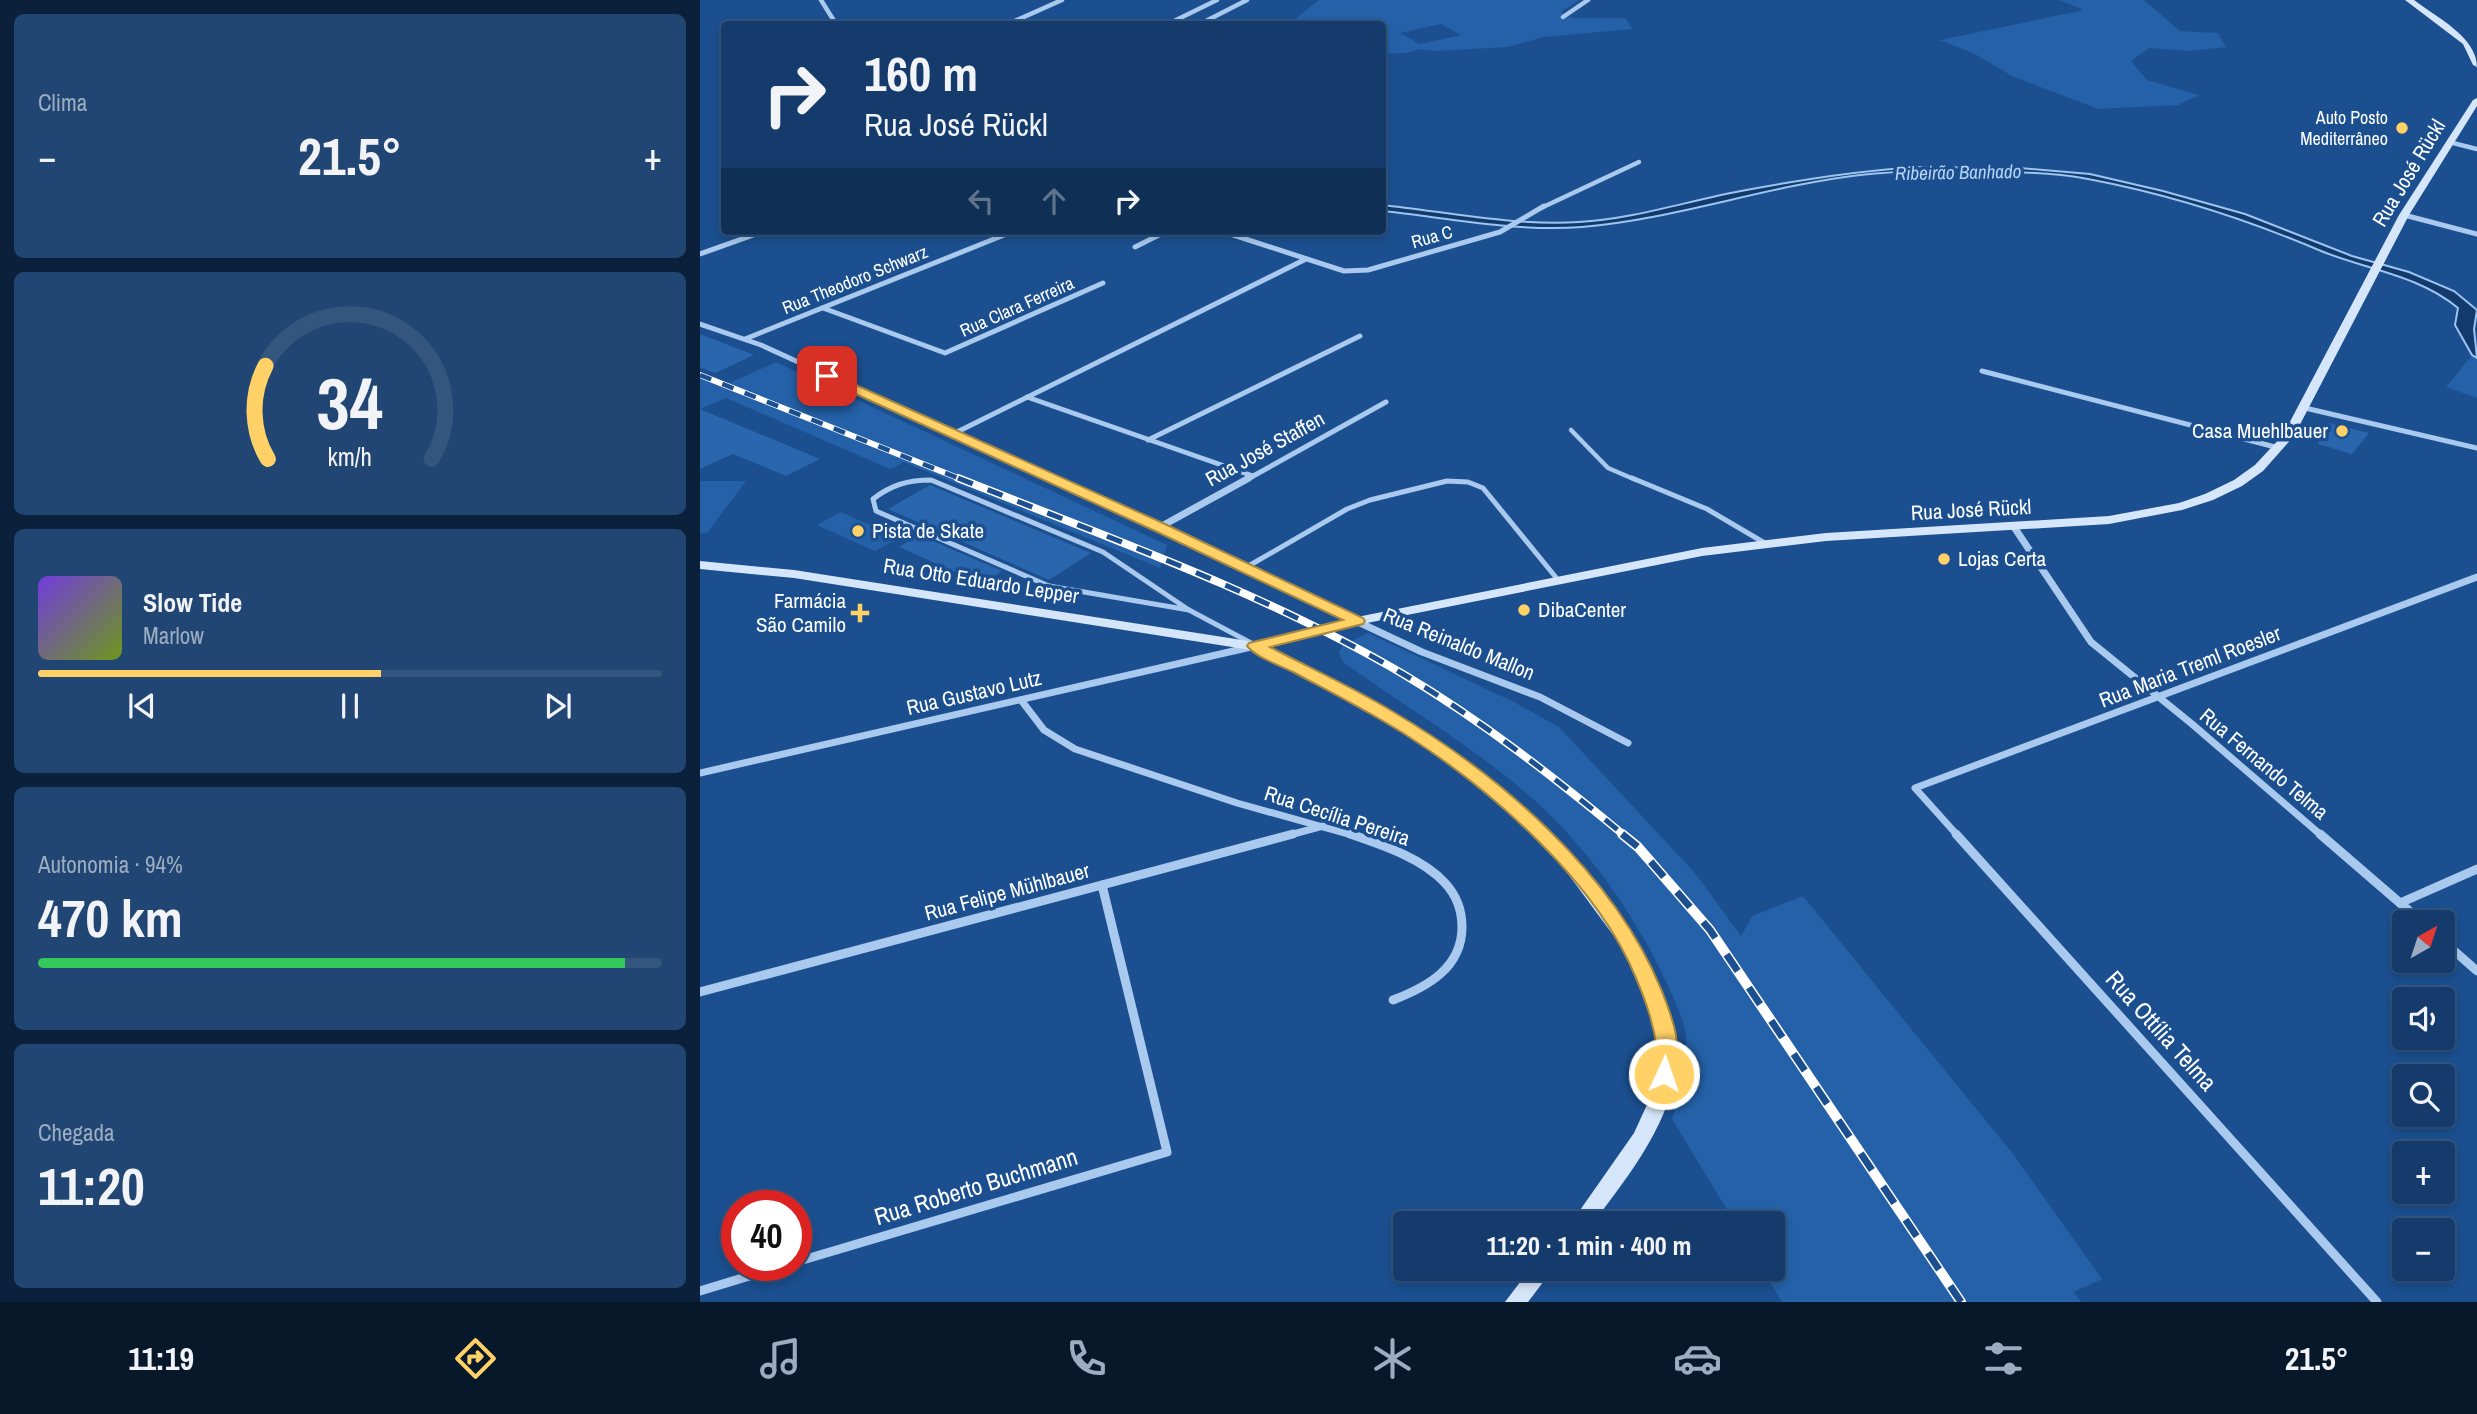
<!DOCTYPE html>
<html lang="pt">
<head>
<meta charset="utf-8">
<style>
  :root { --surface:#143b6b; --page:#214673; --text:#f1f3f6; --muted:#9dadc1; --line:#33557e; --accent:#ffd166 }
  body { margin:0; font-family:"Archivo Narrow",sans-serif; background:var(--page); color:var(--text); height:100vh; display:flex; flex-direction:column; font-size:26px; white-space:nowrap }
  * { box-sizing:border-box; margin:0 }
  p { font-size:23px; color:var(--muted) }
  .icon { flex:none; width:38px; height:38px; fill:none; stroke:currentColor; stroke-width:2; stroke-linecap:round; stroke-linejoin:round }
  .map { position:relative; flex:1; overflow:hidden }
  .sheet { display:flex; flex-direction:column; gap:14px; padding:14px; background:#0b203b; width:700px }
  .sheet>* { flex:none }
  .guide { position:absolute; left:21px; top:21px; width:665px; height:214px; border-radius:7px; box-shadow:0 4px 10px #0003,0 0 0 2px var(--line); background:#143b6b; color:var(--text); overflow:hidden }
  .needle { width:46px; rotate:39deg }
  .controls { position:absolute; left:1692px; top:910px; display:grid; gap:14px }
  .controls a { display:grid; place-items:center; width:63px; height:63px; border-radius:7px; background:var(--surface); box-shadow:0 4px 10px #0003,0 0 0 2px var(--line); font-size:35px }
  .speed { position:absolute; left:21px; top:1190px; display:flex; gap:14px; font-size:35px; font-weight:700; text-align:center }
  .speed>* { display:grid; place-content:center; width:91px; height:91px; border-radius:50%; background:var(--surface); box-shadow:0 4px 10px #0003,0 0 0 2px var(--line); line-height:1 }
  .speed .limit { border:10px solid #d22; background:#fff; color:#111 }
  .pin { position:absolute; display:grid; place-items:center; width:60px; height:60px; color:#fff; margin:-30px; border-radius:14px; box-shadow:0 4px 10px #0006 }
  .me { position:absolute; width:77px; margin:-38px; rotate:3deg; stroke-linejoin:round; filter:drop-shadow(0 0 5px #0008) }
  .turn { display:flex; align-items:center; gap:24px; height:147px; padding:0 28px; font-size:32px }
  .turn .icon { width:91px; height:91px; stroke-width:2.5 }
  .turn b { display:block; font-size:49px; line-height:60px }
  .lanes { display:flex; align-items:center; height:66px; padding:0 28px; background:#0003; justify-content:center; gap:35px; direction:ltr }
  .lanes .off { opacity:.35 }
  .big { font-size:52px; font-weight:700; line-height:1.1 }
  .sheet .card { flex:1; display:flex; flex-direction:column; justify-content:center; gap:10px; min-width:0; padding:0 24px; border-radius:10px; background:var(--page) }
  .sheet .dial { align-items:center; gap:0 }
  .dial svg { height:182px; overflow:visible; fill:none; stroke:var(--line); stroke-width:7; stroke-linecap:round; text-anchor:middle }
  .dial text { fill:var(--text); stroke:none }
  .song { display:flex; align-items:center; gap:21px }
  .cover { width:84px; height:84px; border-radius:10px; background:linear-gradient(135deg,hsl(260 70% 55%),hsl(80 70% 35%)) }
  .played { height:7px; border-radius:4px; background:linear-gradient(90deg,var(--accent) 55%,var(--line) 55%) }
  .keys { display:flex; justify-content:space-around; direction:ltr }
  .heat { display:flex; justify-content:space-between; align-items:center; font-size:38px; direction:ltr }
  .charge { height:10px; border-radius:5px; background:linear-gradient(90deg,#34c759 94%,var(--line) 0) }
  .trip { position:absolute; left:693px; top:1211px; width:392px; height:70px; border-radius:7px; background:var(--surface); box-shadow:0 4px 10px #0003,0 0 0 2px var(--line); font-weight:700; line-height:70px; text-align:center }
  .tabs { display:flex; height:112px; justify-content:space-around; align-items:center; background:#08182b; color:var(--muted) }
  .tabs .icon { width:49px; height:49px }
  .tabs .selected { color:var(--accent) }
  .tabs b { font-size:32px; color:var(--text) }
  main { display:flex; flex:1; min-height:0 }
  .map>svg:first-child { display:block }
</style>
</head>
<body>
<main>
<section class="sheet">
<div class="card"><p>Clima</p>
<div class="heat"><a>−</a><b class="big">21.5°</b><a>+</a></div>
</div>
<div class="card dial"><svg viewBox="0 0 100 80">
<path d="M14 69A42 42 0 1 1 86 69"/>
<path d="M14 69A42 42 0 0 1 13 28" stroke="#ffd166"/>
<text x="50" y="56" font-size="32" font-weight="700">34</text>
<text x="50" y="72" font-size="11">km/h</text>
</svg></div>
<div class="card">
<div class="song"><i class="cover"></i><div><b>Slow Tide</b><p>Marlow</p></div></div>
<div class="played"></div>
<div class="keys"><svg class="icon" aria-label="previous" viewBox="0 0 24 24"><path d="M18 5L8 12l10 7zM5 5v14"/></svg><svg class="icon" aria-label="pause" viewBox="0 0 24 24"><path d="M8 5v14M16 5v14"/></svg><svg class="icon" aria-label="next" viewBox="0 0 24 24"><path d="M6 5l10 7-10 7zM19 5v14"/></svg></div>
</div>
<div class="card"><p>Autonomia · 94%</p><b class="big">470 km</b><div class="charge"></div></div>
<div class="card"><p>Chegada</p><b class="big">11:20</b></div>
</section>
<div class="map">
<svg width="1777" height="1302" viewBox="0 0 1777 1302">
  <rect width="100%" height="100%" fill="#1b4f8f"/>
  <!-- green -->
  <g fill="#2461a8" fill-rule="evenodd">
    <path d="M619,0h260l-18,12 10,6h54l8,11 -89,8 -36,10 -72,4 -15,-2 -15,4 -23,1 -1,-30h-93zM741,24l20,11 -41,9 -20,-11z"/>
    <path d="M1359,0h85l36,31 38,2 8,14 -37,4 -40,-3 -18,13 16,19 52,15 -21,10 -80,4 -86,-33 -37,-22 -35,-14 144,-30z"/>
    <path d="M1772,355l5,3v40l-31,-11z"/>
    <path d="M76,362l391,183 -7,23 -256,-106 -14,7 -164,-71 -26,11v-34l25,10z"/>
    <path d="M0,481h46l-39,52h-7z"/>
    <path d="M141,512l58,26 -24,13 -58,-26z"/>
    <path d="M668,633l146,69 45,25 136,146 46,63 11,-20 51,-20 210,258 89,125 -28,13 7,10h-299l-20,-33h11v-46h-38l-63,-104c9,-25 15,-56 14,-83 0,-17 -30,-76 -39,-92 -28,-49 -62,-96 -103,-135 -60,-56 -134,-99 -201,-147l-4,-9 3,-7z"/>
  </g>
  <!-- water -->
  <path fill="#123a6d" stroke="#9cc4f0" stroke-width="2" d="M1215,167l105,1 70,6 73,17 82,23 107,42 57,16 45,19 23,19 -3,19 3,29 -5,-3 -17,-30 3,-17c-40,-33 -90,-38 -137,-57 -75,-32 -153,-57 -233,-72 -42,-8 -86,-7 -128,-7 -33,-1 -67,-1 -100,3 -94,11 -184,44 -278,52 -66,5 -134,-9 -199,-16l-1,-6c65,7 132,21 197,17 55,-3 108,-21 162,-31 58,-11 116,-20 174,-24z"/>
  <!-- building -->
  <g fill="#2a66ad">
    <path d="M0,334l54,21 -39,18 -15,-6z"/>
    <path d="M0,409l120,50 -34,17 -53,-22 -33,15z"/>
    <path d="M1628,423l41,10 -17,21 -34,-10z"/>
    <path d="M230,485l118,50 43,18 -42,27 -161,-71z"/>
    <path d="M219,535l83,36 -20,13 -83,-37z"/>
  </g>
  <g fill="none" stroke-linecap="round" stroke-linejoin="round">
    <!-- lane-far1 -->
    <path stroke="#a9c9ee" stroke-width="4.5" d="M871,430l37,38 28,12"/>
    <!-- lane -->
    <g stroke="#a9c9ee" stroke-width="5">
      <path d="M932,478l75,31 56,33"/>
      <path d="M231,480l172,72 86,58 -140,-24 -173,-75 -3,-12c18,-14 35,-19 58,-19z"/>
      <path d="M545,568l102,-59 23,-9 77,-19 21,1 15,6 75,92"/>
      <path d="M489,610l62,33"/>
    </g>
    <!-- street-far3 -->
    <g stroke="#a9c9ee" stroke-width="4.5">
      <path d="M121,0l15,24"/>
      <path d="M863,17l25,-17"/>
      <path d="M308,24l54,-24"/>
      <path d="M468,24l49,-24"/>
      <path d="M500,24l47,-24"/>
      <path d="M1749,142l28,7"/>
      <path d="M841,208l98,-46"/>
    </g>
    <!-- street-far2 -->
    <g stroke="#a9c9ee" stroke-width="5">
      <path d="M1704,215l73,19"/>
      <path d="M521,231l123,40 24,-1 132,-38 44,-26"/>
      <path d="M435,247l32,-16"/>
      <path d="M0,254l64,-23"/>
      <path d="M123,308l122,45 158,-70"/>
      <path d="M0,324l61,21 295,135"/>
      <path d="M45,339l269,-108"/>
      <path d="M1282,371l297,77"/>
      <path d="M327,397l226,79"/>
      <path d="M1605,408l172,40"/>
      <path d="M253,434l353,-175"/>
      <path d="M448,440l212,-104"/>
      <path d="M546,480l140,-78"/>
    </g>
    <!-- street-far1 -->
    <g stroke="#a9c9ee" stroke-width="7">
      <path d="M352,478l370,174 118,45 88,46"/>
      <path d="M460,527l89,-49"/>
      <path d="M1314,527l77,115 101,82 130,112"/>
      <path d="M321,700l23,30 31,19 162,54 118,33"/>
      <path d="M0,773l551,-126"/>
      <path d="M586,836l37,-10"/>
      <path d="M1258,836l-43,-48 562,-211"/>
    </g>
    <!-- street -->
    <g stroke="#a9c9ee" stroke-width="9">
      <path d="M650,834c32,11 72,24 95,49 12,13 17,27 17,44 0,41 -35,60 -69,73"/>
      <path d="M1256,834l421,468"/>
      <path d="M1620,834l102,88"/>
      <path d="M1700,903l77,-34"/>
      <path d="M1743,941l34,30"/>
      <path d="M0,992l593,-158"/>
      <path d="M96,1262l371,-110 -65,-267"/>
      <path d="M0,1291l85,-26"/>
    </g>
    <!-- secondary -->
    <g fill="#d6e6fa" fill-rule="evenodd">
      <path d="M1705,0h9c22,17 63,37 63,67l-4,-2 -10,-21z"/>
      <path d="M1777,98v8l-68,109 -115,221 -31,35 -21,15 -29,14 -31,10 -73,14 -283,17 -124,15 -345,69 -89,22c40,21 83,41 122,64 100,58 201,146 256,249 13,25 32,65 31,95 -2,64 -48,120 -84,168h-22l63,-90 17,-37 8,-42 -7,-38 -16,-41 -17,-32 -59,-80 -41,-42 -85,-69 -54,-35 -129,-67 -457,-72 -94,-9v-8l94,9 461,72 102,-25 345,-69 124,-15 283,-17 70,-13 26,-9 29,-14 21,-15 28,-30 116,-220 74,-115z"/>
      <path d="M830,1269h23l-25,33h-23z"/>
    </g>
    <defs>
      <path id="rail-far2" d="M0,375l263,105"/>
      <path id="rail-far1" d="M258,478c149,59 307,115 445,196 79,47 151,103 222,162"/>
      <path id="rail" d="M922,834l16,13 72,83 251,372"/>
    </defs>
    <!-- rail-far2 casing -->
    <use href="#rail-far2" stroke="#fff" stroke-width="6"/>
    <!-- rail-far1 casing -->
    <use href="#rail-far1" stroke="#fff" stroke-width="8"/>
    <!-- rail casing -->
    <use href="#rail" stroke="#fff" stroke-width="10"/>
    <!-- rail-far2 -->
    <use href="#rail-far2" stroke="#1b4f8f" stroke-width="4.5" stroke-dasharray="12" stroke-linecap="butt"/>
    <!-- rail-far1 -->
    <use href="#rail-far1" stroke="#1b4f8f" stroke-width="5" stroke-dasharray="16" stroke-linecap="butt"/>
    <!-- rail -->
    <use href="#rail" stroke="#1b4f8f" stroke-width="7" stroke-dasharray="20" stroke-linecap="butt"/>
  </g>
  <!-- route -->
  <path fill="#ffd166" stroke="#a68842" stroke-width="2" d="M127,372l338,152 198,94 2,3 -2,3 -93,23c40,21 83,40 122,64 107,63 221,161 269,278 11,27 25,63 10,91l-7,3 -8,-3c-5,-10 2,-19 1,-30 -3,-26 -11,-48 -21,-72 -39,-95 -142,-186 -227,-241 -37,-24 -77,-44 -116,-65 -14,-7 -36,-14 -46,-26l2,-3 94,-23 -188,-89 -332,-152v-6z"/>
  <!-- markers -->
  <g fill="#ffd166" stroke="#1b4f8f" stroke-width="2.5">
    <circle cx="1702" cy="128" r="7"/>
    <circle cx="1642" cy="431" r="7"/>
    <circle cx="158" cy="531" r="7"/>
    <circle cx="1244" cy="559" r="7"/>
    <circle cx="824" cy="610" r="7"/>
    <path d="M156.5 602.5h7v7h7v7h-7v7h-7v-7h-7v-7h7z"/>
  </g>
  <g text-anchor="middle" stroke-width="7" stroke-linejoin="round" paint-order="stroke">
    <!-- far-poi labels -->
    <g font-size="18" fill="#fff" stroke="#1b4f8f" text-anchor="end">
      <text x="1688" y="124">Auto Posto<tspan x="1688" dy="21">Mediterrâneo</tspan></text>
    </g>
    <!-- far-street labels -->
    <g font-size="18" fill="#fff" stroke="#1b4f8f">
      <text transform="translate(732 237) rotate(-16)" y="6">Rua C</text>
      <text transform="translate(155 280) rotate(-22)" y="6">Rua Theodoro Schwarz</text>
      <text transform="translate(317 307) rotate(-24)" y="6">Rua Clara Ferreira</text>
    </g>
    <!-- far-water labels -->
    <g font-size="19" font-style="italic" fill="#b5d3f5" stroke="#1b4f8f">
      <text transform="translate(1258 172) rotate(-1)" y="7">Ribeirão Banhado</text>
    </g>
    <!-- street labels -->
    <g font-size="21" fill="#fff" stroke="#1b4f8f">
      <text transform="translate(1709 173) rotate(-59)" y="7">Rua José Rückl</text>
      <text transform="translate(565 449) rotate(-29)" y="7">Rua José Staffen</text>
      <text transform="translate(1271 510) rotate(-3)" y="7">Rua José Rückl</text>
      <text transform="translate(281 581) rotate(9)" y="7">Rua Otto Eduardo Lepper</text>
      <text transform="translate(759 644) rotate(22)" y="7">Rua Reinaldo Mallon</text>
      <text transform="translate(1490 667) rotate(-21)" y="7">Rua Maria Treml Roesler</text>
      <text transform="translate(274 693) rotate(-13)" y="7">Rua Gustavo Lutz</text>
      <text transform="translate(1564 764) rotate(40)" y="7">Rua Fernando Telma</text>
      <text transform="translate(637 816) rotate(18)" y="7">Rua Cecília Pereira</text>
      <text transform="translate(307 892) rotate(-15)" y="7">Rua Felipe Mühlbauer</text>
    </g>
    <!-- poi labels -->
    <g font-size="21" fill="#fff" stroke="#1b4f8f" text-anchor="start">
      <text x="1628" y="438" text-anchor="end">Casa Muehlbauer</text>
      <text x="172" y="538">Pista de Skate</text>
      <text x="1258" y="566">Lojas Certa</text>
      <text x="146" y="608" text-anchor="end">Farmácia<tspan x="146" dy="24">São Camilo</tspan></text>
      <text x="838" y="617">DibaCenter</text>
    </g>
    <!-- near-street labels -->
    <g font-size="24" fill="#fff" stroke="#1b4f8f">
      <text transform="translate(1461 1031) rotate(48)" y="8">Rua Ottília Telma</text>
      <text transform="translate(276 1187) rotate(-17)" y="8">Rua Roberto Buchmann</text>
    </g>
  </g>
</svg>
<div class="controls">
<a><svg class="needle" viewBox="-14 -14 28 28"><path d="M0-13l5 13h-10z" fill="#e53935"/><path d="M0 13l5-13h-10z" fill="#9dadc1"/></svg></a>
<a><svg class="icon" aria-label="sound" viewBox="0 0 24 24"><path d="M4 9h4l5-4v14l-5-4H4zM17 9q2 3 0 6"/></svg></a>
<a><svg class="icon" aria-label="search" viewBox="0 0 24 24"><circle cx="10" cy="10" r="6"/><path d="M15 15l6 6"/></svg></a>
<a>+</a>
<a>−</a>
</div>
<div class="speed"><div class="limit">40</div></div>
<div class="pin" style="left:127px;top:376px;background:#d93025"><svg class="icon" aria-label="arrive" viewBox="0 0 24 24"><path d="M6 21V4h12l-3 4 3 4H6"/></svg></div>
<svg class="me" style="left:964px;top:1074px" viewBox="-20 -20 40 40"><circle r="17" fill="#ffd166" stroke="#fff" stroke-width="3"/><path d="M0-11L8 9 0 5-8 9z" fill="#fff"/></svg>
<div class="trip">11:20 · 1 min · 400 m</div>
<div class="guide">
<div class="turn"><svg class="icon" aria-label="right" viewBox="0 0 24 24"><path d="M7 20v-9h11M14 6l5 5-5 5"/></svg><div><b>160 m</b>Rua José Rückl</div></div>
<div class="lanes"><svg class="icon off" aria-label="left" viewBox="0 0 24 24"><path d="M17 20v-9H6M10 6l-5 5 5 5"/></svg><svg class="icon off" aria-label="ahead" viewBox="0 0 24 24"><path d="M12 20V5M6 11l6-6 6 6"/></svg><svg class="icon" aria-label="right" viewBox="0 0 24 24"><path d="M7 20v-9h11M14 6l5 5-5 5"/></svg></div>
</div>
</div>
</main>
<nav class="tabs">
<b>11:19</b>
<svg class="icon selected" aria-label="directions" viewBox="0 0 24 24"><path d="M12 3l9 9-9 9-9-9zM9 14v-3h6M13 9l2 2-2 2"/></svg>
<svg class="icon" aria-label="music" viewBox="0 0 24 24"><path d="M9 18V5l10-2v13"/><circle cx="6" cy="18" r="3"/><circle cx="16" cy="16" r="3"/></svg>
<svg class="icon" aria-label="phone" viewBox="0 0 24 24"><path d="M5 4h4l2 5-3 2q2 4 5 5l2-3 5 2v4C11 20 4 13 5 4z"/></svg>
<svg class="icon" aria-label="climate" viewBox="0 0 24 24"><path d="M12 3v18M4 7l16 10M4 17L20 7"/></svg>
<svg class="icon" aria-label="car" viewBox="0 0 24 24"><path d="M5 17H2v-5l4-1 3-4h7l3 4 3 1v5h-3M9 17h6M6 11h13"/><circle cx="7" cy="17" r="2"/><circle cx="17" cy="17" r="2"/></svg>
<svg class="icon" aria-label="filters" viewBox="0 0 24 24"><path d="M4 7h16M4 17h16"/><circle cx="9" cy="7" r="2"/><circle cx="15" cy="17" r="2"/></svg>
<b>21.5°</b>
</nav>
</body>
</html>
